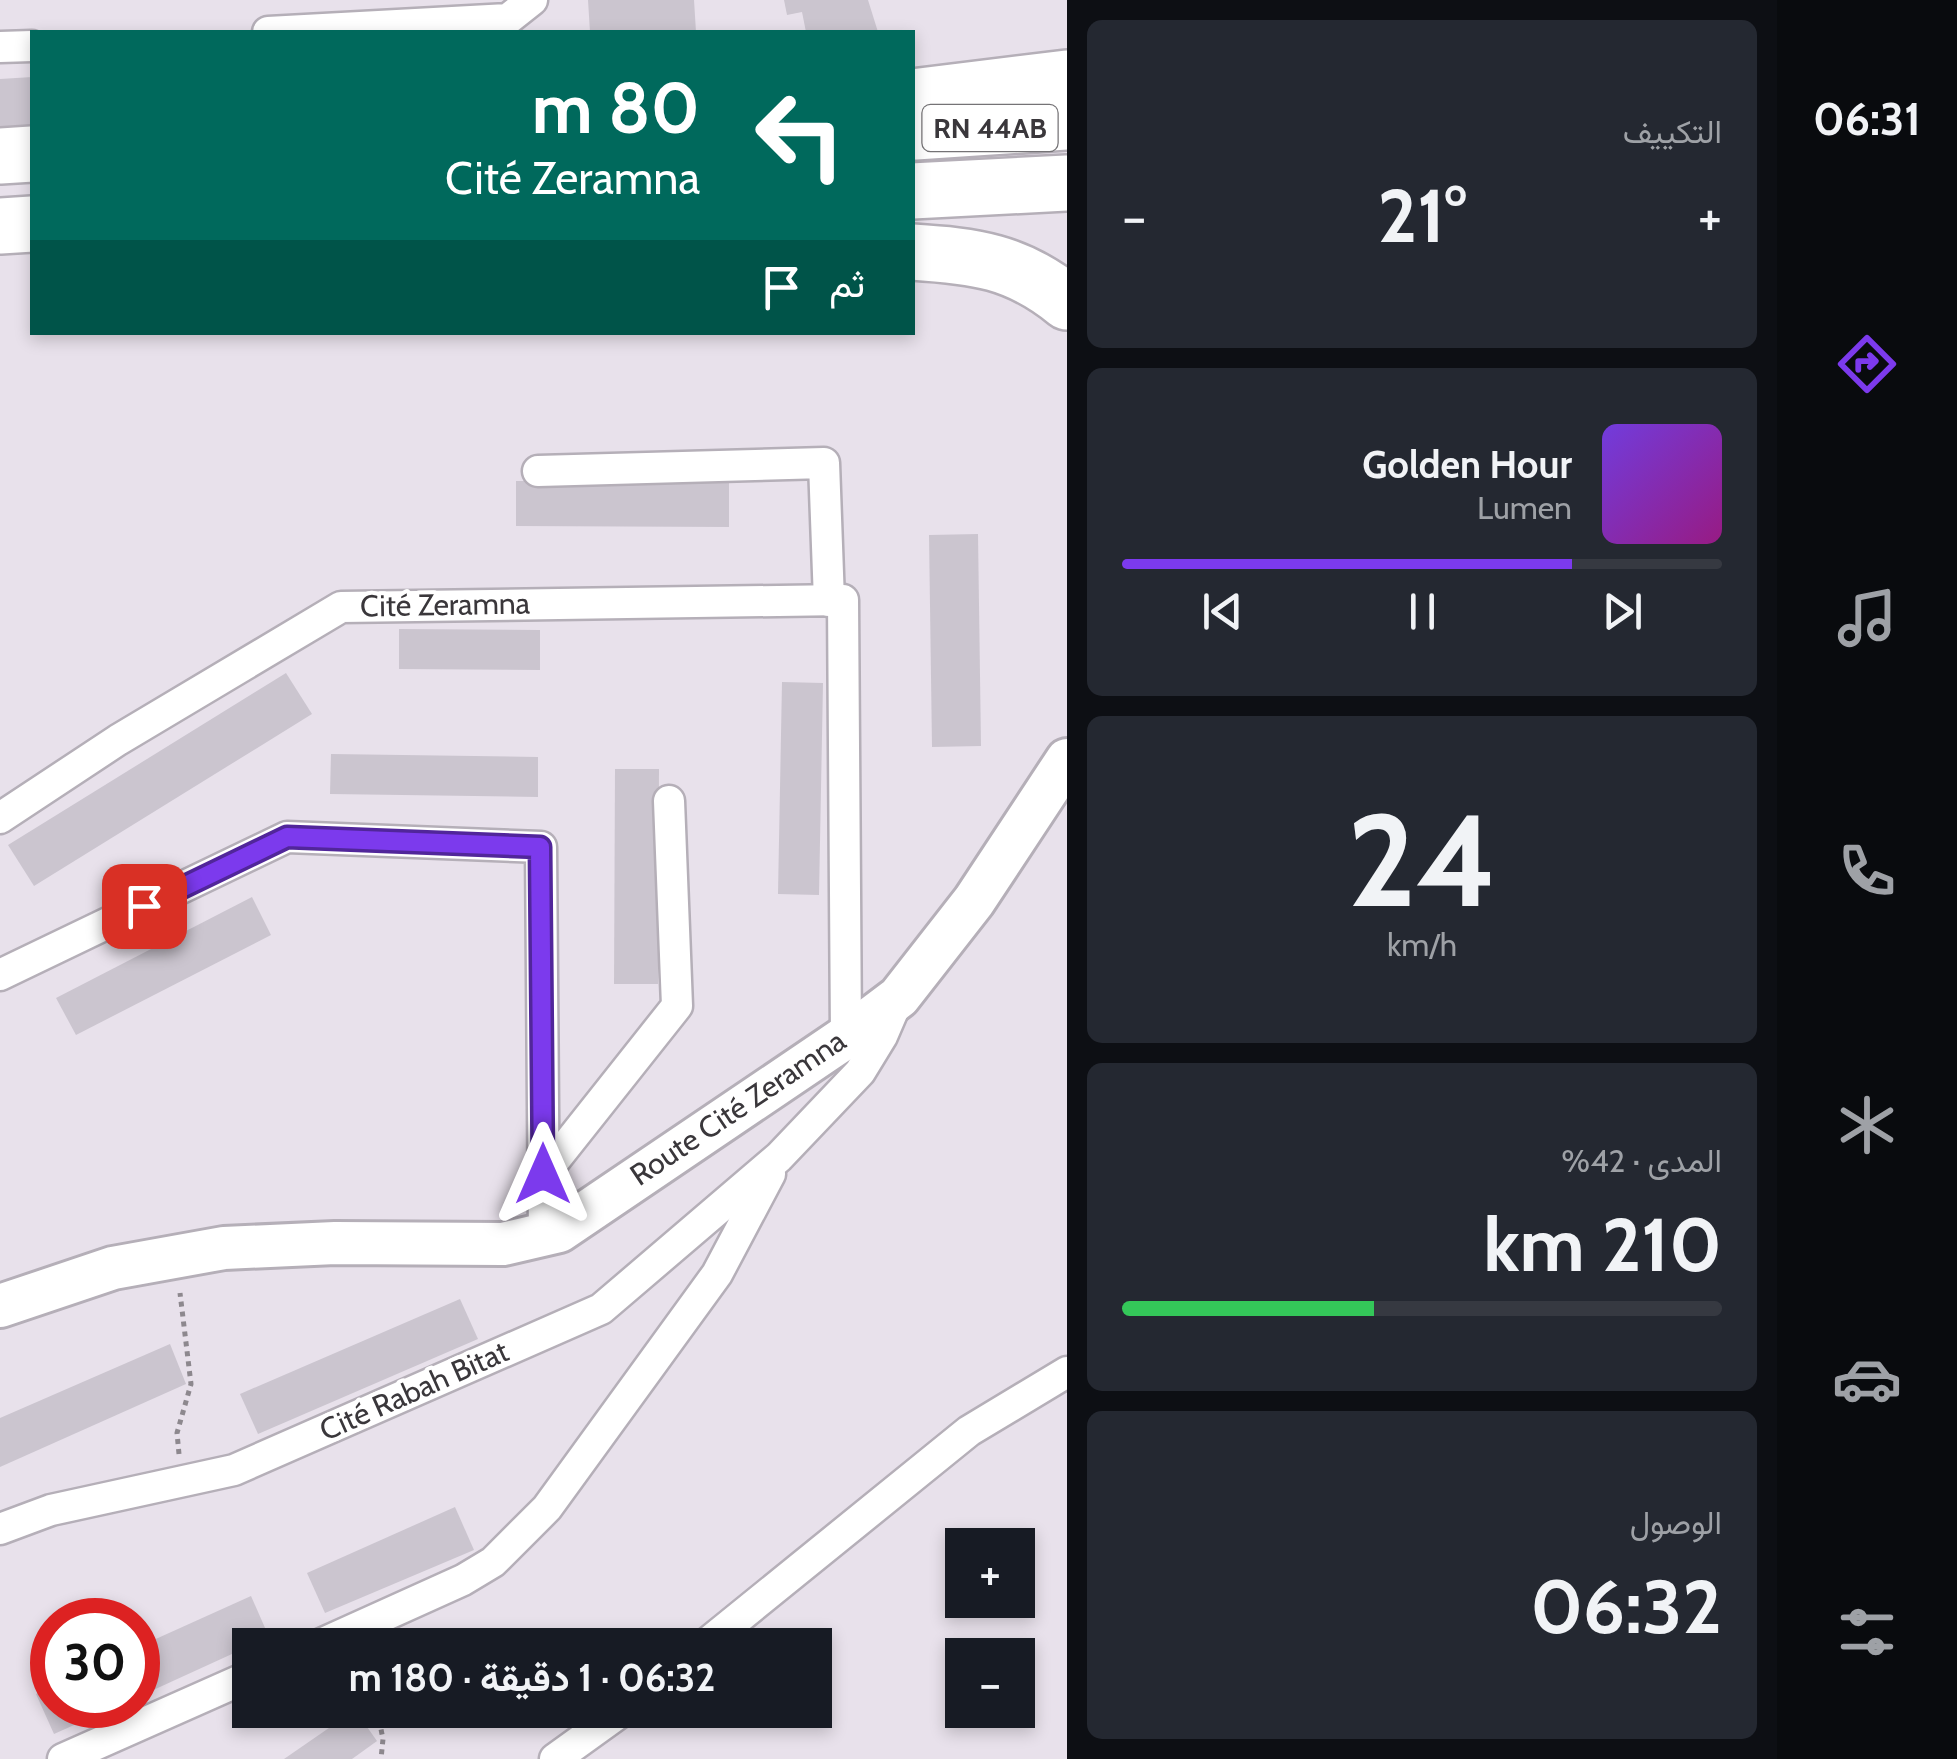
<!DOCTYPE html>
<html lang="ar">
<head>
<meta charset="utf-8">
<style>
  :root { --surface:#171b24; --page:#242831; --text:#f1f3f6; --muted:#9ea1a6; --line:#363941; --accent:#7c3aed }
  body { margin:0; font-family:Cabin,Vazirmatn,sans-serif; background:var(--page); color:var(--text); direction:rtl; height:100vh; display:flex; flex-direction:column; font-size:38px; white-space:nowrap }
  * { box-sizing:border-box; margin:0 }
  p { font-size:32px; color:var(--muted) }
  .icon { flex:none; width:55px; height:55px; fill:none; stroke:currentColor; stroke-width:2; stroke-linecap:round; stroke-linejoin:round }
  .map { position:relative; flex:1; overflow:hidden; direction:ltr }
  .side { display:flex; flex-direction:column; gap:20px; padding:20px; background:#0d0f14; width:710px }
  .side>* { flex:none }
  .banner { position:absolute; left:30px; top:30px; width:885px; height:305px; border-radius:0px; box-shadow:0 5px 15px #0003; direction:rtl; background:#00695c; color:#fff; overflow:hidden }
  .buttons { position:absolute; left:945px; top:1528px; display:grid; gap:20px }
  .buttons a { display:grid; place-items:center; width:90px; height:90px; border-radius:0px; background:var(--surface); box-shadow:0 5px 15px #0003; font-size:50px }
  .speed { position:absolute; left:30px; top:1598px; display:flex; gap:20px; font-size:50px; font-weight:700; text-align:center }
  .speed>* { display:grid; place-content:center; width:130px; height:130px; border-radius:50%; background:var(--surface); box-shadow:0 5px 15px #0003; line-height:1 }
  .speed .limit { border:15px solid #d22; background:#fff; color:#111 }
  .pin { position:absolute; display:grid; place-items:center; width:85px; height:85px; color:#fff; margin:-42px; border-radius:20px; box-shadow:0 5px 15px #0006 }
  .me { position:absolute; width:110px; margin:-55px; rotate:0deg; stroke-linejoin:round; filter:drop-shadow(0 0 8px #0008) }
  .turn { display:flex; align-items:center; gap:35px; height:210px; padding:0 50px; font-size:45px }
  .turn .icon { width:130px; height:130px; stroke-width:2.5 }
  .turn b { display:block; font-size:70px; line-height:85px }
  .then { display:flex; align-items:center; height:95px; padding:0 50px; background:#0003; gap:20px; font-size:38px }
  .big { font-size:75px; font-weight:700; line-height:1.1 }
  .side .tile { flex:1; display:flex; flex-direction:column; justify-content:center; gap:15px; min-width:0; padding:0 35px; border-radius:15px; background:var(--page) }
  .side .dial { align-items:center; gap:0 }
  .dial b { font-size:130px; line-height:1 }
  .song { display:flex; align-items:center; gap:30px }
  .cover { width:120px; height:120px; border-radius:15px; background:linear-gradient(135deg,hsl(260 70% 55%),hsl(310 70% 35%)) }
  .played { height:10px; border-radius:5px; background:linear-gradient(90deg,var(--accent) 75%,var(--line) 75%) }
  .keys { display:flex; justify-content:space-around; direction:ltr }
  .heat { display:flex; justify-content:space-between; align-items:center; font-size:55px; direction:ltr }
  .charge { height:15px; border-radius:8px; background:linear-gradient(90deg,#34c759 42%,var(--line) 0) }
  .trip { position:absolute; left:232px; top:1628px; width:600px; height:100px; border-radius:0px; background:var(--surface); box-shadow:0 5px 15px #0003; font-weight:700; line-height:100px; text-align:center; direction:rtl }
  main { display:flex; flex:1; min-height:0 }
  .dock { display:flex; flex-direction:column; width:180px; justify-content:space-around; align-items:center; background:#090b0e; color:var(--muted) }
  .dock .icon { width:70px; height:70px }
  .dock .selected { color:var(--accent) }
  .dock b { font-size:45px; color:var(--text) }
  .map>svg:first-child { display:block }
</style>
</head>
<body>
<main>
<nav class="dock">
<b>06:31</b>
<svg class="icon selected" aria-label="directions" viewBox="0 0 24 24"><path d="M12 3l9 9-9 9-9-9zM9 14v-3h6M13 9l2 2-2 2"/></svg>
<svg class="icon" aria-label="music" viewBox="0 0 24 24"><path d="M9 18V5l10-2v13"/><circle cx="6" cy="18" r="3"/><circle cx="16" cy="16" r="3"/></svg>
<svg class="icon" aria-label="phone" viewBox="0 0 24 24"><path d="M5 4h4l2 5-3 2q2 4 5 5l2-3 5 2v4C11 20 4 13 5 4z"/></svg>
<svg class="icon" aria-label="climate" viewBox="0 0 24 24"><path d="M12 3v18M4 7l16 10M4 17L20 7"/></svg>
<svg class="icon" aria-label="car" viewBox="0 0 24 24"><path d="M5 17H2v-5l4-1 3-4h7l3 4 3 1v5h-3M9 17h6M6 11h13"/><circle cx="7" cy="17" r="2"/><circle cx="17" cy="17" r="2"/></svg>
<svg class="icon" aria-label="filters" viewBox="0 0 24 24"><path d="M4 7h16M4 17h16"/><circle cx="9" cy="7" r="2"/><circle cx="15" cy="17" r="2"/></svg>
</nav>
<section class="side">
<div class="tile"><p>التكييف</p>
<div class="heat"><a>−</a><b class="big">21°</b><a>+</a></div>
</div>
<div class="tile">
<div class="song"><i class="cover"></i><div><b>Golden Hour</b><p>Lumen</p></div></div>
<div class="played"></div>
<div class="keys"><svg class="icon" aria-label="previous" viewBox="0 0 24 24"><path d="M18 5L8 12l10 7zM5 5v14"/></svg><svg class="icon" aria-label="pause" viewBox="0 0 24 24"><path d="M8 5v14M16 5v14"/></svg><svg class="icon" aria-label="next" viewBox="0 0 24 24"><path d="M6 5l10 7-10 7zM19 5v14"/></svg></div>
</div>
<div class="tile dial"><b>24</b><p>km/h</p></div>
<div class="tile"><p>المدى · 42%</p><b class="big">210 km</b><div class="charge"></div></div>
<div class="tile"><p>الوصول</p><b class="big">06:32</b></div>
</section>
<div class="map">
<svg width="1067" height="1759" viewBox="0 0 1067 1759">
  <rect width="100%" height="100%" fill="#e8e1eb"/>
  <!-- building -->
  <g fill="#cbc5cf">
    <path d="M588,0h106l2,32h-106z"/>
    <path d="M784,0h84l10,32h-72l-4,-20 -15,3z"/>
    <path d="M32,77v54l-32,2v-54z"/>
    <path d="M516,481h213v46l-213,-1z"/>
    <path d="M978,534l3,212 -49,1 -3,-212z"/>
    <path d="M399,629l141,1v40l-141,-1z"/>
    <path d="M286,673l26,41 -278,172 -26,-41z"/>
    <path d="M782,682l41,1 -4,212 -41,-1z"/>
    <path d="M331,754l207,3v40l-208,-3z"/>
    <path d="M615,769h44l-1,215h-44z"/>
    <path d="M252,897l19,38 -195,100 -20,-37z"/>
    <path d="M460,1299l18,40 -220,95 -18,-40z"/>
    <path d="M170,1344l16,40 -186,83v-49z"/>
    <path d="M455,1507l19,43 -149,63 -18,-40z"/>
    <path d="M251,1596l18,41 -131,60v-50z"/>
    <path d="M52,1686v19h67l-65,29 -18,-40z"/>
    <path d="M355,1710l22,31 -25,18h-68z"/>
  </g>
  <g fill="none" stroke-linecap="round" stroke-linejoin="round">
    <defs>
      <g id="street">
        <path d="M268,32l240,-13 24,-19"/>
        <path d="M0,47l32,-1"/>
        <path d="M538,471l286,-8 5,138"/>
        <path d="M0,818l118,-78 223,-133 502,-7 3,437"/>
        <path d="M0,975l287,-138 254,10 3,388"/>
        <path d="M543,1175l134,-169 -8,-205"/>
        <path d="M0,1529l51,-19 183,-40 367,-161 178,-152 81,-85 22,-36 16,-37"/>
        <path d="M319,1645l144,-65 30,-18 54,-54 170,-234 53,-100"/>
        <path d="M705,1645l264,-214 98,-59"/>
        <path d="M63,1759l187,-83"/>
        <path d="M555,1759l68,-49"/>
      </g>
      <path id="secondary" d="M0,1306l113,-38 111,-20 111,-5 168,1 56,-13 287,-194 53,-40 75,-96 93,-141"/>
      <g id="highway">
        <path d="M912,97l155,-19"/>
        <path d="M915,132l152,-10"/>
        <path d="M0,156l32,-2"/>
        <path d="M912,191l155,-8"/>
        <path d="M0,226l32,-2"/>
        <path d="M912,252c63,4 105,9 155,50"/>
      </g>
    </defs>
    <!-- street casing -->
    <use href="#street" stroke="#b5afb8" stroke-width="35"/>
    <!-- secondary casing -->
    <use href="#secondary" stroke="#b5afb8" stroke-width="48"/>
    <!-- highway casing -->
    <use href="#highway" stroke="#b5afb8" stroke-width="60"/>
    <!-- path -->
    <g stroke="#8d888e" stroke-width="5" stroke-dasharray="5 5" stroke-linecap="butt">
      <path d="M179,1454l-2,-21 14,-49 -11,-91"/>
      <path d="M377,1710l6,29 -2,20"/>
    </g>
    <!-- street -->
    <use href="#street" stroke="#fff" stroke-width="30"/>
    <!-- secondary -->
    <use href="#secondary" stroke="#fff" stroke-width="42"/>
    <!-- highway -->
    <use href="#highway" stroke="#fff" stroke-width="55"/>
  </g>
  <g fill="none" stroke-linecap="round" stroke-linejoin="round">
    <defs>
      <path id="route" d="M144,906l143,-69 253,10 3,327"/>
    </defs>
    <!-- route casing -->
    <use href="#route" stroke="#51269a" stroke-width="25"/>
    <!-- route -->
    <use href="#route" stroke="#7c3aed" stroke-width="18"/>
  </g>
  <g text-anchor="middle" stroke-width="8" stroke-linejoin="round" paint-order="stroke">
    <!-- shield labels -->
    <rect fill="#fff" stroke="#757376" stroke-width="2.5" x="922.5" y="105" width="135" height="46" rx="8"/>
    <g font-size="28" font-weight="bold" fill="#3a373b">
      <text x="990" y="138">RN 44AB</text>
    </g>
    <!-- street labels -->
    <g font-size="30" fill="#3a373b" stroke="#fff">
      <text transform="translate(445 605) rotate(-1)" y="10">Cité Zeramna</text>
      <text transform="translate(738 1108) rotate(-34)" y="10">Route Cité Zeramna</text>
      <text transform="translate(414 1391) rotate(-24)" y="10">Cité Rabah Bitat</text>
    </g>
  </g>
</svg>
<div class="buttons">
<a>+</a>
<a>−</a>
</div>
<div class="speed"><div class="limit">30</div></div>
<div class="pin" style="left:144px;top:906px;background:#d93025"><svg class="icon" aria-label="arrive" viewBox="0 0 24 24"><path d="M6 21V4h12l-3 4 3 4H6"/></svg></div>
<svg class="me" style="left:543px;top:1174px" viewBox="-20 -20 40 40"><path d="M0-17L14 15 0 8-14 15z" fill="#7c3aed" stroke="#fff" stroke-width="4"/></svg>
<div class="trip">06:32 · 1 دقيقة · 180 m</div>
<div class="banner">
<div class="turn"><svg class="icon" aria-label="left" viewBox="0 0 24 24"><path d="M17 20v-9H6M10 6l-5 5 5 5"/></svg><div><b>80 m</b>Cité Zeramna</div></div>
<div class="then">ثم<svg class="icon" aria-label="arrive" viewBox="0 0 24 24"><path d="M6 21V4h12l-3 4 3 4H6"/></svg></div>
</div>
</div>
</main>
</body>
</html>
